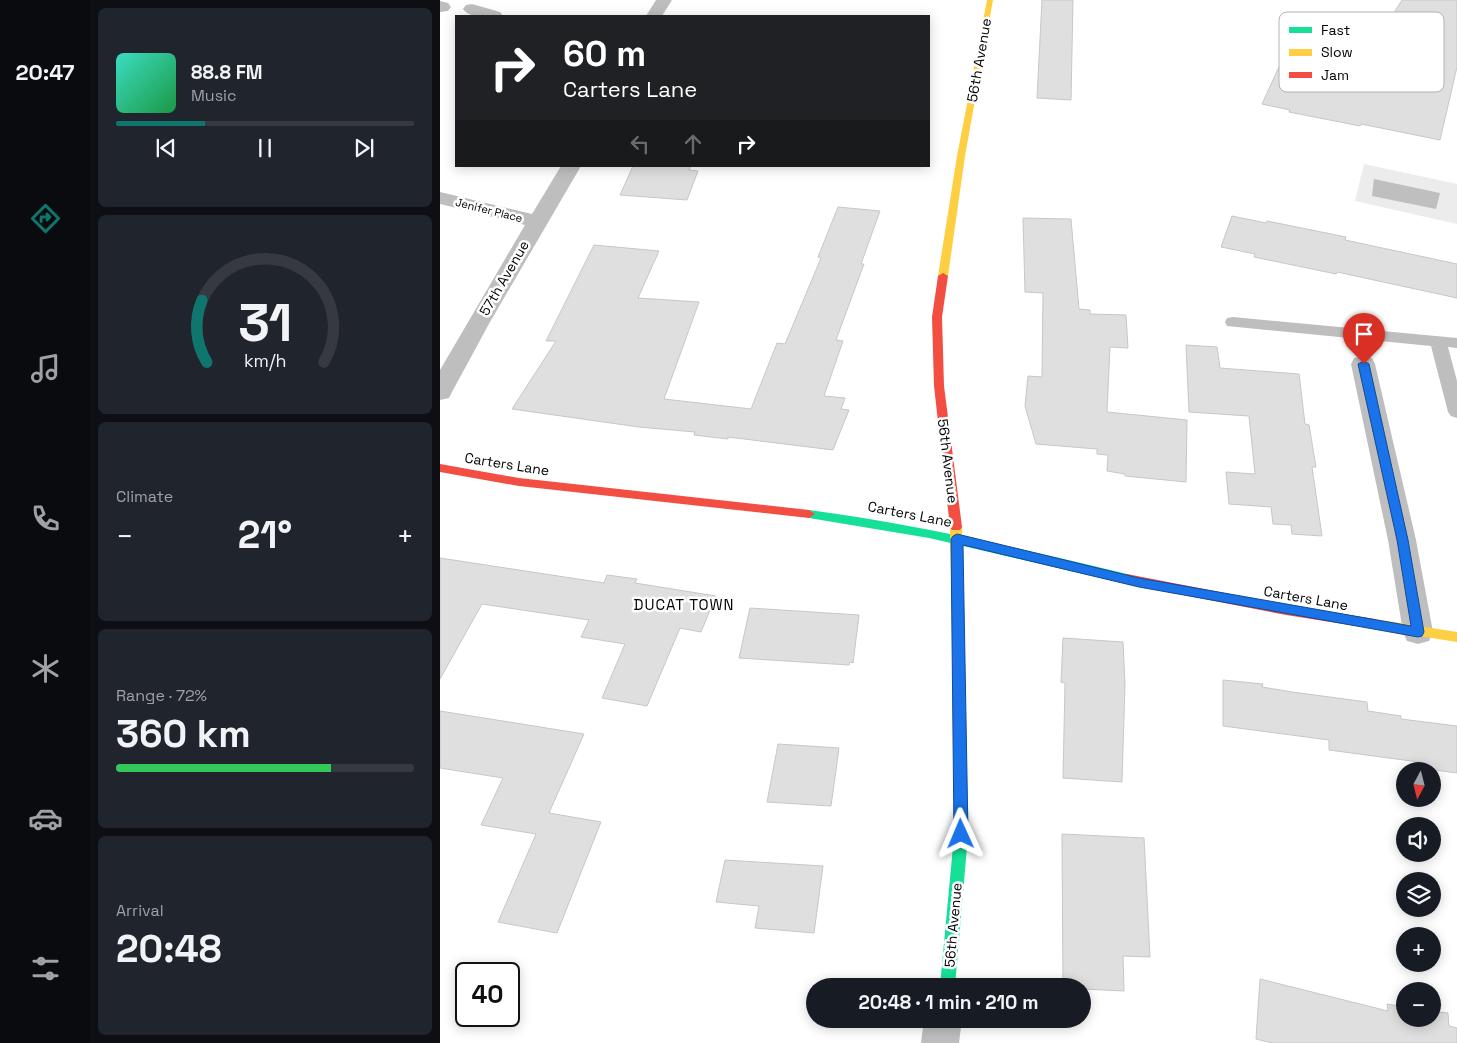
<!DOCTYPE html>
<html lang="en">
<head>
<meta charset="utf-8">
<style>
  :root { --surface:#171b24; --page:#20242c; --text:#f1f3f6; --muted:#9ea1a6; --line:#363941; --accent:#0f766e }
  body { margin:0; font-family:"Space Grotesk",sans-serif; background:var(--page); color:var(--text); height:100vh; display:flex; flex-direction:column; font-size:19px; white-space:nowrap }
  * { box-sizing:border-box; margin:0 }
  p { font-size:16px; color:var(--muted) }
  .icon { flex:none; width:28px; height:28px; fill:none; stroke:currentColor; stroke-width:2; stroke-linecap:round; stroke-linejoin:round }
  .map { position:relative; flex:1; overflow:hidden }
  .sheet { display:flex; flex-direction:column; gap:8px; padding:8px; background:#0d0f14; width:350px }
  .sheet>* { flex:none }
  .top-card { position:absolute; left:15px; top:15px; width:475px; height:152px; border-radius:0px; box-shadow:0 2px 12px #0003; background:#202124; color:#fff; overflow:hidden }
  .needle { width:32px; rotate:187deg }
  .buttons { position:absolute; left:956px; top:762px; display:grid; gap:10px }
  .buttons a { display:grid; place-items:center; width:45px; height:45px; border-radius:50%; background:var(--surface); box-shadow:0 2px 12px #0003; font-size:25px }
  .speed { position:absolute; left:15px; top:962px; display:flex; gap:10px; font-size:25px; font-weight:700; text-align:center }
  .speed>* { display:grid; place-content:center; width:65px; height:65px; border-radius:50%; background:var(--surface); box-shadow:0 2px 12px #0003; line-height:1 }
  .speed .limit { border:2px solid #111; border-radius:8px; background:#fff; color:#111 }
  .pin { position:absolute; display:grid; place-items:center; width:42px; height:42px; color:#fff; margin:-51px -21px; border-radius:50% 50% 50% 0; rotate:-45deg; box-shadow:0 0 5px #0007 }
  .pin .icon { rotate:45deg }
  .me { position:absolute; width:55px; margin:-28px; rotate:359deg; stroke-linejoin:round; filter:drop-shadow(0 0 4px #0008) }
  .turn { display:flex; align-items:center; gap:18px; height:105px; padding:0 25px; font-size:22px }
  .turn .icon { width:65px; height:65px; stroke-width:2.5 }
  .turn b { display:block; font-size:35px; line-height:42px }
  .lanes { display:flex; align-items:center; height:48px; padding:0 25px; background:#0003; justify-content:center; gap:25px; direction:ltr }
  .lanes .off { opacity:.35 }
  .big { font-size:38px; font-weight:600; line-height:1.1 }
  .sheet .tile { flex:1; display:flex; flex-direction:column; justify-content:center; gap:8px; min-width:0; padding:0 18px; border-radius:8px; background:var(--page) }
  .sheet .dial { align-items:center; gap:0 }
  .dial svg { height:130px; overflow:visible; fill:none; stroke:var(--line); stroke-width:7; stroke-linecap:round; text-anchor:middle }
  .dial text { fill:var(--text); stroke:none }
  .song { display:flex; align-items:center; gap:15px }
  .cover { width:60px; height:60px; border-radius:8px; background:linear-gradient(135deg,hsl(170 70% 55%),hsl(140 70% 35%)) }
  .played { height:5px; border-radius:2px; background:linear-gradient(90deg,var(--accent) 30%,var(--line) 30%) }
  .keys { display:flex; justify-content:space-around; direction:ltr }
  .heat { display:flex; justify-content:space-between; align-items:center; font-size:28px; direction:ltr }
  .charge { height:8px; border-radius:4px; background:linear-gradient(90deg,#34c759 72%,var(--line) 0) }
  .trip { position:absolute; left:366px; top:978px; width:285px; height:50px; border-radius:25px; background:var(--surface); box-shadow:0 2px 12px #0003; font-weight:600; line-height:50px; text-align:center }
  main { display:flex; flex:1; min-height:0 }
  .menu { display:flex; flex-direction:column; width:90px; justify-content:space-around; align-items:center; background:#090b0e; color:var(--muted) }
  .menu .icon { width:35px; height:35px }
  .menu .current { color:var(--accent) }
  .menu b { font-size:22px; color:var(--text) }
  .map>svg:first-child { display:block }
</style>
</head>
<body>
<main>
<nav class="menu">
<b>20:47</b>
<svg class="icon current" aria-label="directions" viewBox="0 0 24 24"><path d="M12 3l9 9-9 9-9-9zM9 14v-3h6M13 9l2 2-2 2"/></svg>
<svg class="icon" aria-label="music" viewBox="0 0 24 24"><path d="M9 18V5l10-2v13"/><circle cx="6" cy="18" r="3"/><circle cx="16" cy="16" r="3"/></svg>
<svg class="icon" aria-label="phone" viewBox="0 0 24 24"><path d="M5 4h4l2 5-3 2q2 4 5 5l2-3 5 2v4C11 20 4 13 5 4z"/></svg>
<svg class="icon" aria-label="climate" viewBox="0 0 24 24"><path d="M12 3v18M4 7l16 10M4 17L20 7"/></svg>
<svg class="icon" aria-label="car" viewBox="0 0 24 24"><path d="M5 17H2v-5l4-1 3-4h7l3 4 3 1v5h-3M9 17h6M6 11h13"/><circle cx="7" cy="17" r="2"/><circle cx="17" cy="17" r="2"/></svg>
<svg class="icon" aria-label="filters" viewBox="0 0 24 24"><path d="M4 7h16M4 17h16"/><circle cx="9" cy="7" r="2"/><circle cx="15" cy="17" r="2"/></svg>
</nav>
<section class="sheet">
<div class="tile">
<div class="song"><i class="cover"></i><div><b>88.8 FM</b><p>Music</p></div></div>
<div class="played"></div>
<div class="keys"><svg class="icon" aria-label="previous" viewBox="0 0 24 24"><path d="M18 5L8 12l10 7zM5 5v14"/></svg><svg class="icon" aria-label="pause" viewBox="0 0 24 24"><path d="M8 5v14M16 5v14"/></svg><svg class="icon" aria-label="next" viewBox="0 0 24 24"><path d="M6 5l10 7-10 7zM19 5v14"/></svg></div>
</div>
<div class="tile dial"><svg viewBox="0 0 100 80">
<path d="M14 69A42 42 0 1 1 86 69"/>
<path d="M14 69A42 42 0 0 1 11 31" stroke="#0f766e"/>
<text x="50" y="56" font-size="32" font-weight="700">31</text>
<text x="50" y="72" font-size="11">km/h</text>
</svg></div>
<div class="tile"><p>Climate</p>
<div class="heat"><a>−</a><b class="big">21°</b><a>+</a></div>
</div>
<div class="tile"><p>Range · 72%</p><b class="big">360 km</b><div class="charge"></div></div>
<div class="tile"><p>Arrival</p><b class="big">20:48</b></div>
</section>
<div class="map">
<svg width="1017" height="1043" viewBox="0 0 1017 1043">
  <rect width="100%" height="100%" fill="#fff"/>
  <!-- green -->
  <path fill="#ececec" d="M924,164l93,20v40l-102,-23z"/>
  <!-- water -->
  <path fill="#bfbfbf" d="M934,179l66,14 -4,16 -64,-13z"/>
  <!-- building -->
  <g fill="#dfdfdf" stroke="#c7c7c7">
    <path d="M602,0h31l-2,100 -34,-2z"/>
    <path d="M962,0h55v67l-17,73 -79,-16 -1,2 -71,-14 1,-2 -28,-6 37,-81 31,6 1,-3 50,7z"/>
    <path d="M193,166h58l-2,4 9,1 -11,29 -67,-5z"/>
    <path d="M398,207l42,4 -19,53h3l-28,76 7,1 -19,55 21,2 -4,11 8,1 -16,40 -105,-13v2l-34,-4 1,-3 -56,-5 -127,-18 44,-68h-10l48,-96 65,6 -21,47 61,4 -35,97 87,10 26,-66 8,1 36,-86 -3,-1z"/>
    <path d="M792,216l34,7 1,-2 79,16 -1,3 112,24v34l-120,-26 -1,2 -82,-17 1,-3 -34,-7z"/>
    <path d="M583,218l48,1 8,90 11,1v4l36,1 2,33 -18,-1 -3,65 80,8 -1,62 -61,-6v-2l-18,-3 1,-16 -11,-1v-5l-61,-5 -11,-38 3,-30 14,1 1,-84 -18,-1z"/>
    <path d="M746,345l31,2 3,21 79,6 6,50 4,1 7,42h-4l10,69 -30,-2 -1,-9 -18,-1 -2,-17 -42,-3 -3,-32 29,2 -6,-58 -60,-4z"/>
    <path d="M0,558l164,25 3,-8 30,4 -2,4 81,13 -15,36 -21,-4 -33,78 -45,-8 23,-54 -44,-7 8,-17 -107,-16 -42,75z"/>
    <path d="M310,608l109,7 -6,48 -3,-1 -1,3 -110,-7z"/>
    <path d="M623,638l60,4 2,43 -3,97 -59,-4 2,-95 -4,-1z"/>
    <path d="M783,680l40,4 -1,3 30,5 75,10 1,9 33,5v3l56,7v47l-30,-4 -1,-6 -97,-13v-10l-106,-14z"/>
    <path d="M0,711l144,23 -35,79 52,9 -44,111 -59,-11 38,-88 -55,-9 22,-47 -63,-10z"/>
    <path d="M338,744l61,4 -8,58 -64,-4z"/>
    <path d="M622,834l82,4 6,119 -27,-1 1,35 -42,-2v-3h-19z"/>
    <path d="M285,860l98,6 -9,67 -59,-5 4,-22 -43,-4z"/>
    <path d="M820,979l128,32 -1,-7 18,3v12h27v-8l16,2 1,13 8,2v15h-185l-16,-4z"/>
  </g>
  <g fill="none" stroke-linecap="round" stroke-linejoin="round">
    <!-- lane -->
    <path fill="#bebebe" fill-rule="evenodd" d="M793,317l224,21v10l-9,-1 9,34v37l-6,-2 -3,-4 -17,-66 -204,-20 -2,-4 2,-4z"/>
    <!-- street -->
    <g fill="#bebebe" fill-rule="evenodd">
      <path d="M216,0h16l-10,16h-16z"/>
      <path d="M0,1l8,2 3,4 -3,4 -8,1z"/>
      <path d="M32,4l28,8 3,4c-12,1 -32,4 -40,-7l3,-4z"/>
      <path d="M121,166h20l-91,156 -38,70 -3,6 -9,2v-30l85,-145 -85,-21v-12l92,22z"/>
      <path d="M923,356l9,2 3,6 41,176 17,92 -4,9 -11,3 -11,-3 -4,-9 -15,-92 -37,-176 3,-6z"/>
      <path d="M484,1019h38l-3,24h-38z"/>
    </g>
    <!-- fast -->
    <g fill="#16e098" fill-rule="evenodd">
      <path d="M369,510c108,14 213,39 318,64l4,2 2,3 -2,3 -4,2 -198,-46 -120,-20 -6,-4z"/>
      <path d="M520,725l5,2 1,4 2,104 -13,151h-15l14,-151v-104l1,-4z"/>
    </g>
    <!-- slow -->
    <g fill="#ffcf43" fill-rule="evenodd">
      <path d="M547,0h6l-28,156 -17,120 -5,3 -5,-3 19,-120z"/>
      <path d="M516,523l4,1 2,3 4,204 -1,4 -5,2 -5,-2 -1,-4 -4,-204 2,-3z"/>
      <path d="M935,619l82,13v10l-82,-13 -4,-2 -2,-3 2,-3z"/>
    </g>
    <!-- jam -->
    <g fill="#f24e42" fill-rule="evenodd">
      <path d="M503,273l5,3 -6,41 2,69 18,141 -2,3h-8l-2,-3 -16,-141 -2,-69 6,-41z"/>
      <path d="M0,464l79,14 290,32 6,4 -6,4 -290,-32 -79,-14z"/>
      <path d="M687,574l159,31 89,14 4,2 2,3 -2,3 -4,2 -89,-14 -159,-31 -4,-2 -2,-3 2,-3z"/>
    </g>
  </g>
  <!-- route -->
  <path fill="#1a73e8" stroke="#114b97" d="M924,361l5,3 39,176 16,92 -2,4 -4,1 -279,-50 -176,-42 5,289 -2,5 -5,2 -5,-2 -2,-5 -3,-295 2,-3 4,-2 182,44 272,48 -14,-86 -39,-176z"/>
  <g text-anchor="middle" stroke-width="5" stroke-linejoin="round" paint-order="stroke">
    <!-- far-street labels -->
    <g font-size="11" fill="#000" stroke="#fff">
      <text transform="translate(49 210) rotate(14)" y="4">Jenifer Place</text>
    </g>
    <!-- street labels -->
    <g font-size="14" fill="#000" stroke="#fff">
      <text transform="translate(539 60) rotate(-80)" y="5">56th Avenue</text>
      <text transform="translate(64 278) rotate(-60)" y="5">57th Avenue</text>
      <text transform="translate(508 461) rotate(83)" y="5">56th Avenue</text>
      <text transform="translate(67 464) rotate(9)" y="5">Carters Lane</text>
      <text transform="translate(470 514) rotate(11)" y="5">Carters Lane</text>
      <text transform="translate(866 598) rotate(10)" y="5">Carters Lane</text>
      <text transform="translate(513 925) rotate(-85)" y="5">56th Avenue</text>
    </g>
    <!-- neighbourhood labels -->
    <g font-size="15" letter-spacing="1" fill="#000" stroke="#fff">
      <text x="244" y="610">DUCAT TOWN</text>
    </g>
  </g>
  <!-- legend -->
  <rect x="839" y="12" width="165" height="80" rx="8" fill="#fff" stroke="#b2b2b2" stroke-width="1"/>
  <rect x="849" y="27" width="23" height="6" fill="#16e098"/>
  <rect x="849" y="49" width="23" height="7" fill="#ffcf43"/>
  <rect x="849" y="72" width="23" height="6" fill="#f24e42"/>
  <g font-size="14" fill="#000">
    <text x="881" y="35">Fast</text>
    <text x="881" y="57">Slow</text>
    <text x="881" y="80">Jam</text>
  </g>
</svg>
<div class="buttons">
<a><svg class="needle" viewBox="-14 -14 28 28"><path d="M0-13l5 13h-10z" fill="#e53935"/><path d="M0 13l5-13h-10z" fill="#9ea1a6"/></svg></a>
<a><svg class="icon" aria-label="sound" viewBox="0 0 24 24"><path d="M4 9h4l5-4v14l-5-4H4zM17 9q2 3 0 6"/></svg></a>
<a><svg class="icon" aria-label="layers" viewBox="0 0 24 24"><path d="M12 4l9 5-9 5-9-5zM3 14l9 5 9-5"/></svg></a>
<a>+</a>
<a>−</a>
</div>
<div class="speed"><div class="limit">40</div></div>
<div class="pin" style="left:924px;top:364px;background:#d93025"><svg class="icon" aria-label="arrive" viewBox="0 0 24 24"><path d="M6 21V4h12l-3 4 3 4H6"/></svg></div>
<svg class="me" style="left:521px;top:834px" viewBox="-20 -20 40 40"><path d="M0-17L14 15 0 8-14 15z" fill="#1a73e8" stroke="#fff" stroke-width="4"/></svg>
<div class="trip">20:48 · 1 min · 210 m</div>
<div class="top-card">
<div class="turn"><svg class="icon" aria-label="right" viewBox="0 0 24 24"><path d="M7 20v-9h11M14 6l5 5-5 5"/></svg><div><b>60 m</b>Carters Lane</div></div>
<div class="lanes"><svg class="icon off" aria-label="left" viewBox="0 0 24 24"><path d="M17 20v-9H6M10 6l-5 5 5 5"/></svg><svg class="icon off" aria-label="ahead" viewBox="0 0 24 24"><path d="M12 20V5M6 11l6-6 6 6"/></svg><svg class="icon" aria-label="right" viewBox="0 0 24 24"><path d="M7 20v-9h11M14 6l5 5-5 5"/></svg></div>
</div>
</div>
</main>
</body>
</html>
